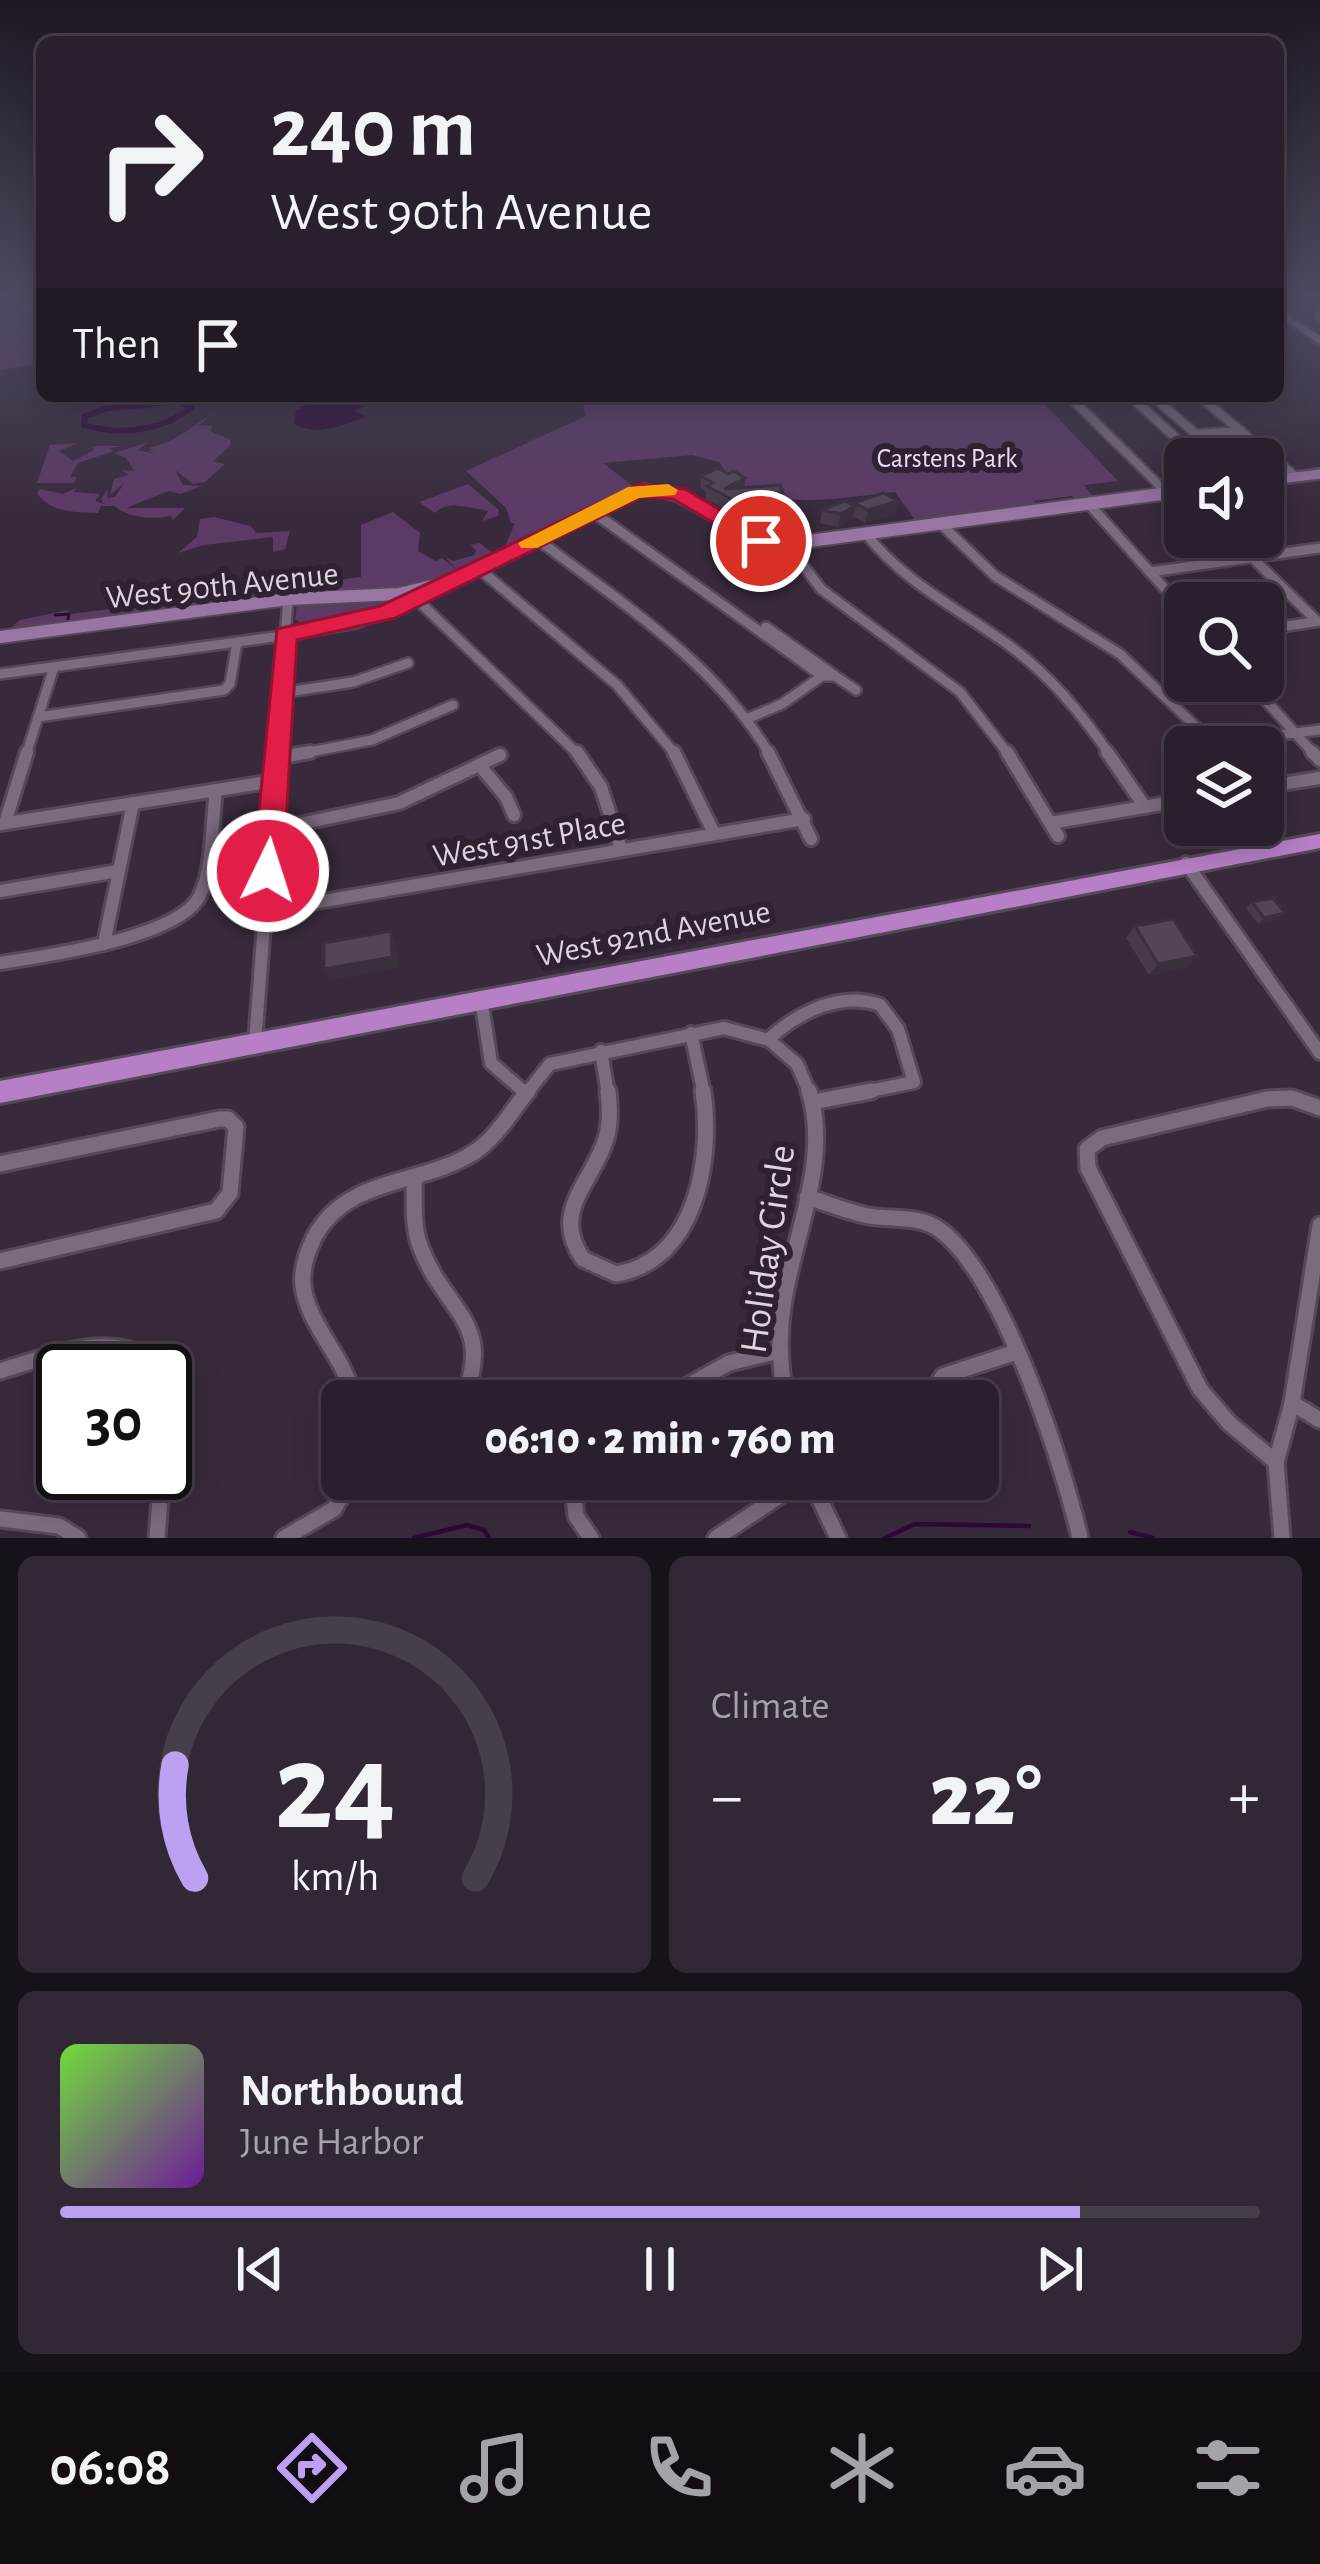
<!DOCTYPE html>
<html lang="en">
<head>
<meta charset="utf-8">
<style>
  :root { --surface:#2a202d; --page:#322835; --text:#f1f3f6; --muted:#a5a3aa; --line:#463e49; --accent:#bca0f2 }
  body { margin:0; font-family:"Alegreya Sans",sans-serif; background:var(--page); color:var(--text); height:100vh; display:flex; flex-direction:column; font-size:45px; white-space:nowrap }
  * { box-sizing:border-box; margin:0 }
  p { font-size:39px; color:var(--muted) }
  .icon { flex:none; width:66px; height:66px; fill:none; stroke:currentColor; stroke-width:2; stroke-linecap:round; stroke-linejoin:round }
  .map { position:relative; height:1538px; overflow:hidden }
  .drawer { display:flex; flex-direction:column; gap:18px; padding:18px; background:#171219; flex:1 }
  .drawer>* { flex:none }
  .top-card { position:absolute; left:36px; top:36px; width:1248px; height:366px; border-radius:18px; box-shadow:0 6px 30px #0003,0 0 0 3px var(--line); background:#2a202d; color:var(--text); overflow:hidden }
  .tools { position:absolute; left:1164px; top:438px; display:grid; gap:24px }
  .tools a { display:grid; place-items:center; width:120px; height:120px; border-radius:18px; background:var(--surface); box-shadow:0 6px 30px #0003,0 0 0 3px var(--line); font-size:60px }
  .speed { position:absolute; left:36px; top:1344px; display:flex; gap:24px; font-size:60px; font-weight:700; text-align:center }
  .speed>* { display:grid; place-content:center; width:156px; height:156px; border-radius:50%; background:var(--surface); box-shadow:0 6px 30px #0003,0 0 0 3px var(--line); line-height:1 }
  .speed .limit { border:6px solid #111; border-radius:18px; background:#fff; color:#111 }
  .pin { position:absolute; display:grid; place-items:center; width:102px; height:102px; color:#fff; margin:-51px; border:6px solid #fff; border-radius:50%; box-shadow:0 3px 12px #0007 }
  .me { position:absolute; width:132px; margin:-66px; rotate:4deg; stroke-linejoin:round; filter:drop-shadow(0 0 9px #0008) }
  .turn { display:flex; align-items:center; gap:42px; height:252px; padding:0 36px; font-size:54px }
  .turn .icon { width:156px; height:156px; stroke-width:2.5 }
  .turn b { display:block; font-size:84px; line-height:102px }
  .then { display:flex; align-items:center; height:114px; padding:0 36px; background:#0003; gap:24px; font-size:45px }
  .big { font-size:90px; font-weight:800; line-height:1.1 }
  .drawer .card { flex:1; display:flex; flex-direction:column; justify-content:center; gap:18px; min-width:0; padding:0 42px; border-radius:18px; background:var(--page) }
  .drawer .dial { align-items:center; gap:0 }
  .dial svg { height:312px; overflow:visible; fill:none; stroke:var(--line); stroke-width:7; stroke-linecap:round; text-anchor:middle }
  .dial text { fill:var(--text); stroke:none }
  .song { display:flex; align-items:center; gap:36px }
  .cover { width:144px; height:144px; border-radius:18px; background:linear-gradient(135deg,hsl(100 70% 55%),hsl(280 70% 35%)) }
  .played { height:12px; border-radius:6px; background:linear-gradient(90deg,var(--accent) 85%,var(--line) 85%) }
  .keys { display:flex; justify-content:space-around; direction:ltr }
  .heat { display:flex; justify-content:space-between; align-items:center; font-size:66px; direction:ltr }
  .drawer .tiles { flex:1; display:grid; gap:18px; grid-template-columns:1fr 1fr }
  .card:last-child { grid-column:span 2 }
  .trip { position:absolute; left:321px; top:1380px; width:678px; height:120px; border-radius:18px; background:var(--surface); box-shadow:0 6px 30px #0003,0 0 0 3px var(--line); font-weight:800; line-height:120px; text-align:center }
  .tab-bar { display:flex; height:192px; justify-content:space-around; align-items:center; background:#110d12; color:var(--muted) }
  .tab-bar .icon { width:84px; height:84px }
  .tab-bar .active { color:var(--accent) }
  .tab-bar b { font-size:54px; color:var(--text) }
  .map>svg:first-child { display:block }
</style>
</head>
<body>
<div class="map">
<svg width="1320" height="1538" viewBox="0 0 1320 1538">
  <rect width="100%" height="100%" fill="#382a3c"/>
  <!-- green -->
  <g fill="#5c3a66">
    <path d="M5,300h37v63l-42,7v-62z"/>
    <path d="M581,396h456l81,85 -34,4 12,15 -15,2 -9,-6 -38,5 2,7 -119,15 -22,-31c-54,5 -141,26 -176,-30l-27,-7 -89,8 31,24 -131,64 12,-28h-4l-5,-15 -40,-37 120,-55z"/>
    <path d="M217,409l-18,16 14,1 -3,5 20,9v6l-17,15 12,3 -20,18 -12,2 -18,-14 8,15 18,1 -20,8 -12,-3 -43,17h59l-12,12 -2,-4c-18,4 -42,2 -57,-10h-13l-3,7c-23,-1 -47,0 -61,-20l3,-4 23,5 13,-6 -2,4 26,2 -5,7 9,3 -3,-5 7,-10 -1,10 9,-3 8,-13 -14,12 4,-16 14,-4 -6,-5 12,1 -8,-13 -12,-5 34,-11 -10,8 18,4 -13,-5 9,2 -2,-4c15,0 45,-20 67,-38z"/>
    <path d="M78,443l-19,8 14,10 21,-11 -2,-4h32l-15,2 5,3 -36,12 -8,14h7l-3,6h-37l13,-38z"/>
    <path d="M468,484l31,26 -1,6 -16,5 6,-10c-18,-3 -40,-12 -53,2l-16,-11z"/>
    <path d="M393,512l27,21 -2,18 18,10 6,-3 15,12 -11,-12 8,3 20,-6 2,-5 -6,-5 10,-2 15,12c-66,31 -129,41 -202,38v-7l68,-9v-52z"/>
    <path d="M214,517l37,9 5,7 34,-2 -5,18 -12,3v-15l-69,8 -26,8 19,-16 3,-18z"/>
    <path d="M276,583l6,2 1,10 -272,33 9,-8 48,-10 2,4 199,-25z"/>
    <path d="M404,599c-25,11 -87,41 -109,20l2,-15z"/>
  </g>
  <!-- water -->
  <path fill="#2d0a36" d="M323,396l14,5 50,-5 -33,15 12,6c-24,8 -48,20 -72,7l2,-14z"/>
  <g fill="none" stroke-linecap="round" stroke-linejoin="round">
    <!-- stream-far1 -->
    <path stroke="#2d0a36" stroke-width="3" d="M55,615l14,-1 -1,5"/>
    <!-- stream -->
    <g stroke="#2d0a36" stroke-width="4.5">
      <path d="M1130,1532l23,6"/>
      <path d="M414,1538l53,-13 17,5 5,8"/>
      <path d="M885,1538l30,-14 114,2"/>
    </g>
    <!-- canal -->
    <g stroke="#2d0a36" stroke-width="6">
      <path d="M178,401l14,6c-30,24 -72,29 -108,18l1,-9 23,-8z"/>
      <path d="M133,406l16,-1"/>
      <path d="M125,407l8,-1"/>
    </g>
    <defs>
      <g id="street-far3">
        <path d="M1320,310v7"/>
        <path d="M1130,396l69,63"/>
        <path d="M1152,396l44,38 45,-3"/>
        <path d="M1199,396l97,81"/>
        <path d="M1070,397l97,96"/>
        <path d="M1051,399l31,-3"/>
      </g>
      <g id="street-far2">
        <path d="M1089,504l96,107"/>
        <path d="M593,512l229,164h13l21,14"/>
        <path d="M941,524l54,52 125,78 93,89 107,-13"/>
        <path d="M866,534c39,49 91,74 141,110 42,30 74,69 103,111"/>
        <path d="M1231,537l86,84"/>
        <path d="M537,539c83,63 179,124 233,216"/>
        <path d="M787,544l34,45 139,103 49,63"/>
        <path d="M478,568l139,117 59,70"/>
        <path d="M1150,572l170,-24"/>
        <path d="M409,592l170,163"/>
        <path d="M766,627l68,48"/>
        <path d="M1263,630l56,-9"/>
        <path d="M285,635l71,-12 63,-27"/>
        <path d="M0,674l274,-37"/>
        <path d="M1248,681l67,74"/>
        <path d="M281,693l72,-11 55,-19"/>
        <path d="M38,717l186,-27 6,-6 7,-42"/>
        <path d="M749,718l33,-14 40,-28"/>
        <path d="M26,755l28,-88"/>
        <path d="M276,755l12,-156"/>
        <path d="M294,755l78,-15 81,-35"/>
      </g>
      <g id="street-far1">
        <path d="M577,752l24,35 20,62"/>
        <path d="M674,752l40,81"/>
        <path d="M768,752l43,87"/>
        <path d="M1007,752l51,84"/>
        <path d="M1107,752l38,55"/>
        <path d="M1312,752l8,8"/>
        <path d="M276,758l34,-6"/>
        <path d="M481,767l25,30 8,18"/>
        <path d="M1263,787l57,-9"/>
        <path d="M5,823l22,-71"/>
        <path d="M1050,823l135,-23"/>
        <path d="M0,824l274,-43"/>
        <path d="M271,830l128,-27 101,-48"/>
        <path d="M1186,863l134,190"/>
        <path d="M0,891l118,-20"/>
        <path d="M265,911l539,-92"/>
        <path d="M104,944l29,-141"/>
        <path d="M0,963c43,-7 184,-25 201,-70 12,-29 11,-71 15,-103"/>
        <path d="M481,999l10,64 32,28"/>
        <path d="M691,1033l13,61"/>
        <path d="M769,1039c29,-27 72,-48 111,-34l18,24 16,53 -59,12"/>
        <path d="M255,1043l22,-291"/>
        <path d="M601,1051l7,43"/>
        <path d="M526,1094l24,-30 174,-36 45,12 28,24 13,30"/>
      </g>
      <g id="street">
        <path d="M608,1091c2,19 3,38 -5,56 -16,40 -51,68 -20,112l33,15c81,-13 97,-117 87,-183"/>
        <path d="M813,1102l58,-11"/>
        <path d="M0,1164l219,-45h9l8,8 -6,66 -14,18 -216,50"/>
        <path d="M414,1179c1,22 -2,46 6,67 24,66 77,76 42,155"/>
        <path d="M807,1197c20,6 41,15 62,19 23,4 51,-1 71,14 63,47 122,231 140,308"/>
        <path d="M0,1371c47,-14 124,-47 160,0"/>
        <path d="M929,1398l14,-22 70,-23"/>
        <path d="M354,1401c-7,-41 -41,-69 -50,-109 -4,-18 2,-38 10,-54 32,-62 107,-52 159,-85 22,-13 39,-43 55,-62"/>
        <path d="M660,1401l69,-38 50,-12"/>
        <path d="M786,1401c-6,-32 -8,-63 -3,-95 10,-69 48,-146 26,-215"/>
        <path d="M1292,1403l28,17"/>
        <path d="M1276,1462l-47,-39 -29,-34 -112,-221 -1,-19 15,-11 165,-39 25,-1 28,10"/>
        <path d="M572,1479l4,37 15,22"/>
        <path d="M810,1479l28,59"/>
        <path d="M0,1519l59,7 19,12"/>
        <path d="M157,1538l5,-65"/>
        <path d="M284,1538l50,-29 17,-30"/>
        <path d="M716,1538l89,-59"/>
        <path d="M1282,1538l-6,-76 16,-59 28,-178"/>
      </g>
      <g id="secondary-far1">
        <path d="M1263,481l57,-7"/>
        <path d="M627,497l17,-8 40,8"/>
        <path d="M1139,497l46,-6"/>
      </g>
      <g id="secondary">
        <path d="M675,494l74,40 38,10 374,-50"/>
        <path d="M0,637l288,-38 111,-5 49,-12 185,-88"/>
      </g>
      <g id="primary">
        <path d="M1278,309l42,27v8l-42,-28z"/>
        <path d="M1320,834v14l-1320,255v-22z"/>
      </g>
    </defs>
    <!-- street-far3 casing -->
    <use href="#street-far3" stroke="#544958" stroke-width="12"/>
    <!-- street-far2 casing -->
    <use href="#street-far2" stroke="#544958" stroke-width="14"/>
    <!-- street-far1 casing -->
    <use href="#street-far1" stroke="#544958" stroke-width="18"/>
    <!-- street casing -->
    <use href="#street" stroke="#544958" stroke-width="21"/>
    <!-- secondary-far1 casing -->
    <use href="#secondary-far1" stroke="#544958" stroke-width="14"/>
    <!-- secondary casing -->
    <use href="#secondary" stroke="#544958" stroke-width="16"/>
    <!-- primary casing -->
    <use href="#primary" stroke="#544958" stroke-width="6"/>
    <!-- street-far3 -->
    <use href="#street-far3" stroke="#7b6b7f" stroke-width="8"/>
    <!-- street-far2 -->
    <use href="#street-far2" stroke="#7b6b7f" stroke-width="9"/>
    <!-- street-far1 -->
    <use href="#street-far1" stroke="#7b6b7f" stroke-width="12"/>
    <!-- street -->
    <use href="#street" stroke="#7b6b7f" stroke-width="15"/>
    <!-- secondary-far1 -->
    <use href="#secondary-far1" stroke="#9975a3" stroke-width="9"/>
    <!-- secondary -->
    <use href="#secondary" stroke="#9975a3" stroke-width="12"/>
    <!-- primary -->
    <use href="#primary" fill="#b77fc6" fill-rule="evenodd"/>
  </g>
  <!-- wall -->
  <g fill="#473b4b">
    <path d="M728,474l17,13 38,6 -2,12 -40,3 -7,6 -28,-15v-7l-5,-4v-12z"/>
    <path d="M898,501l-3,13 -30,9 -11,-6 -1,2 -15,8 -18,-4 2,-13 32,-5v-2z"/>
    <path d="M1252,902l27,17 -21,5 -12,-16z"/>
    <path d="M1135,926l52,41 -38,8 -23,-37z"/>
  </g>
  <!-- shaded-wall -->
  <g fill="#3a303d">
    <path d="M745,478l-1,13 -20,-2z"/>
    <path d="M742,495l-1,13 -7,6 1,-13z"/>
    <path d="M898,501l-3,13 -30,9 3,-13z"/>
    <path d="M855,506l-2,13 -15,8 3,-13z"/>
    <path d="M1285,913l-6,6 -21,5 6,-6z"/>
    <path d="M391,931l5,12 2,25 -67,12 -7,-11z"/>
    <path d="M1197,956l-10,11 -38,8 9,-11z"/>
  </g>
  <!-- building -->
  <g fill="#534557" stroke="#3a303d" stroke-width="3">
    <path d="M718,468l10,6 6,-3 11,7 -21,11 56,-4 3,8 -41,2 -7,6 -28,-15 6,-3 -12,-7z"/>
    <path d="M883,493l15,8 -30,9 -14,-7z"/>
    <path d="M845,501l10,5 -14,8 -19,-4z"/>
    <path d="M1273,898l12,15 -21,5 -12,-16z"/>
    <path d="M1173,919l24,37 -39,8 -23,-38z"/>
    <path d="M391,931l1,26 -68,12v-26z"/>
  </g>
  <!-- sky -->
  <linearGradient id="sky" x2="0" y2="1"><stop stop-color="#1f1721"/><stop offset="0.58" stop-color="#4d4a61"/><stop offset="1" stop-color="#4d4a61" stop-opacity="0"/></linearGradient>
  <rect width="1320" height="515" fill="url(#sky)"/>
  <!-- route -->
  <path fill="#e11d48" stroke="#92132f" stroke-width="3" d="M639,484l46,5 87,52 -3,5h-16l-80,-47 -31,-2 -247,121 -98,22 -14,231 -5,8 -10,4 -11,-4 -4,-8 24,-242 103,-23z"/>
  <!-- slow -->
  <path fill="#f59e0b" d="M668,484l10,6 -3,5 -36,3 -102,50h-16l-3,-5 110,-56z"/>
  <g text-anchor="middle" stroke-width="12" stroke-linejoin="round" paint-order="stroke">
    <!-- far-park labels -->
    <g font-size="27" fill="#f0d9f7" stroke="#2e2131">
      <text x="947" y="467">Carstens Park</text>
    </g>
    <!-- street labels -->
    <g font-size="33" fill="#ddd4df" stroke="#2e2131">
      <text transform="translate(222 584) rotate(-6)" y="12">West 90th Avenue</text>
      <text transform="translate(529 838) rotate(-10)" y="12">West 91st Place</text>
      <text transform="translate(653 932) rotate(-11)" y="12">West 92nd Avenue</text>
    </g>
    <!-- near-street labels -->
    <g font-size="39" fill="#ddd4df" stroke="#2e2131">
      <text transform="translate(766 1249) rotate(-82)" y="14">Holiday Circle</text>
    </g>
  </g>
</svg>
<div class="tools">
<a><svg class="icon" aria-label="sound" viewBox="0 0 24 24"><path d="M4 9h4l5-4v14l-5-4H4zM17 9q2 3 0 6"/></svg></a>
<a><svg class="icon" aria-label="search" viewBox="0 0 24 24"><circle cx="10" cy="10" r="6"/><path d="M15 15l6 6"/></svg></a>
<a><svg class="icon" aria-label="layers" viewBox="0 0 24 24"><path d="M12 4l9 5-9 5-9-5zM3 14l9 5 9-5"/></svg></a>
</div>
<div class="speed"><div class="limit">30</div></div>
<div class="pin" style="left:761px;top:541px;background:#d93025"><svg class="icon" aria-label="arrive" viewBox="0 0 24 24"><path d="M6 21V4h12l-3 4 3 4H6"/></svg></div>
<svg class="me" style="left:268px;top:871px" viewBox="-20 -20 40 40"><circle r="17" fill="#e11d48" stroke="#fff" stroke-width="3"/><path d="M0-11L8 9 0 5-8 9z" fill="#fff"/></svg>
<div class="trip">06:10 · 2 min · 760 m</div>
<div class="top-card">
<div class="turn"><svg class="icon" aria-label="right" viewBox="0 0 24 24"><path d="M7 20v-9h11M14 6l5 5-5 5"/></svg><div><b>240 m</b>West 90th Avenue</div></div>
<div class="then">Then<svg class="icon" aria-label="arrive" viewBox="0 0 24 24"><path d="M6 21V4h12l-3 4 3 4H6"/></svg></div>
</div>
</div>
<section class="drawer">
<div class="tiles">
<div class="card dial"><svg viewBox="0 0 100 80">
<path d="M14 69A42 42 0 1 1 86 69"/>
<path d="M14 69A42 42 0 0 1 9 40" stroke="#bca0f2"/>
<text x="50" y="56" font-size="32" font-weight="700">24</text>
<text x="50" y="72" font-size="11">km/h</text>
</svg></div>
<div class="card"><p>Climate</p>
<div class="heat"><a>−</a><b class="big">22°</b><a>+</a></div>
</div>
<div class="card">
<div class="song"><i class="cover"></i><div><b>Northbound</b><p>June Harbor</p></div></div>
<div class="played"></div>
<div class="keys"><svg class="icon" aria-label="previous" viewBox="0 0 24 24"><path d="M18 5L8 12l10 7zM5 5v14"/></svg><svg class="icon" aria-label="pause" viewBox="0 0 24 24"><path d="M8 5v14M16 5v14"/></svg><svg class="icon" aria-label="next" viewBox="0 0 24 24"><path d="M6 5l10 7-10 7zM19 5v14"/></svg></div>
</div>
</div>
</section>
<nav class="tab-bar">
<b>06:08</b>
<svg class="icon active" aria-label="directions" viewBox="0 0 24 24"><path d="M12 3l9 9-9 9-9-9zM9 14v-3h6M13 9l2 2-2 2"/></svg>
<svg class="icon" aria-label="music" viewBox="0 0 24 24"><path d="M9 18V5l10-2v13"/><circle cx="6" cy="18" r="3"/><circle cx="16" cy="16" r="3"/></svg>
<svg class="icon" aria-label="phone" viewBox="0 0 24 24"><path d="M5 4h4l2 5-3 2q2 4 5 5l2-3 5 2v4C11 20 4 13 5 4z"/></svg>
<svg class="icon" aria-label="climate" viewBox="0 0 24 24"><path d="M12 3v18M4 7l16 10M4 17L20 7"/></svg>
<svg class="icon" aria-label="car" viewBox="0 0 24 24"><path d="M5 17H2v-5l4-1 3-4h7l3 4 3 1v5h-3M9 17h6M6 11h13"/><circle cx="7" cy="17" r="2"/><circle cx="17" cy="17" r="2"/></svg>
<svg class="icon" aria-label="filters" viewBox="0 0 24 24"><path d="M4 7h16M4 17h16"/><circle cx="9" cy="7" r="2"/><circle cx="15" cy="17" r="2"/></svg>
</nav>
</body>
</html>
